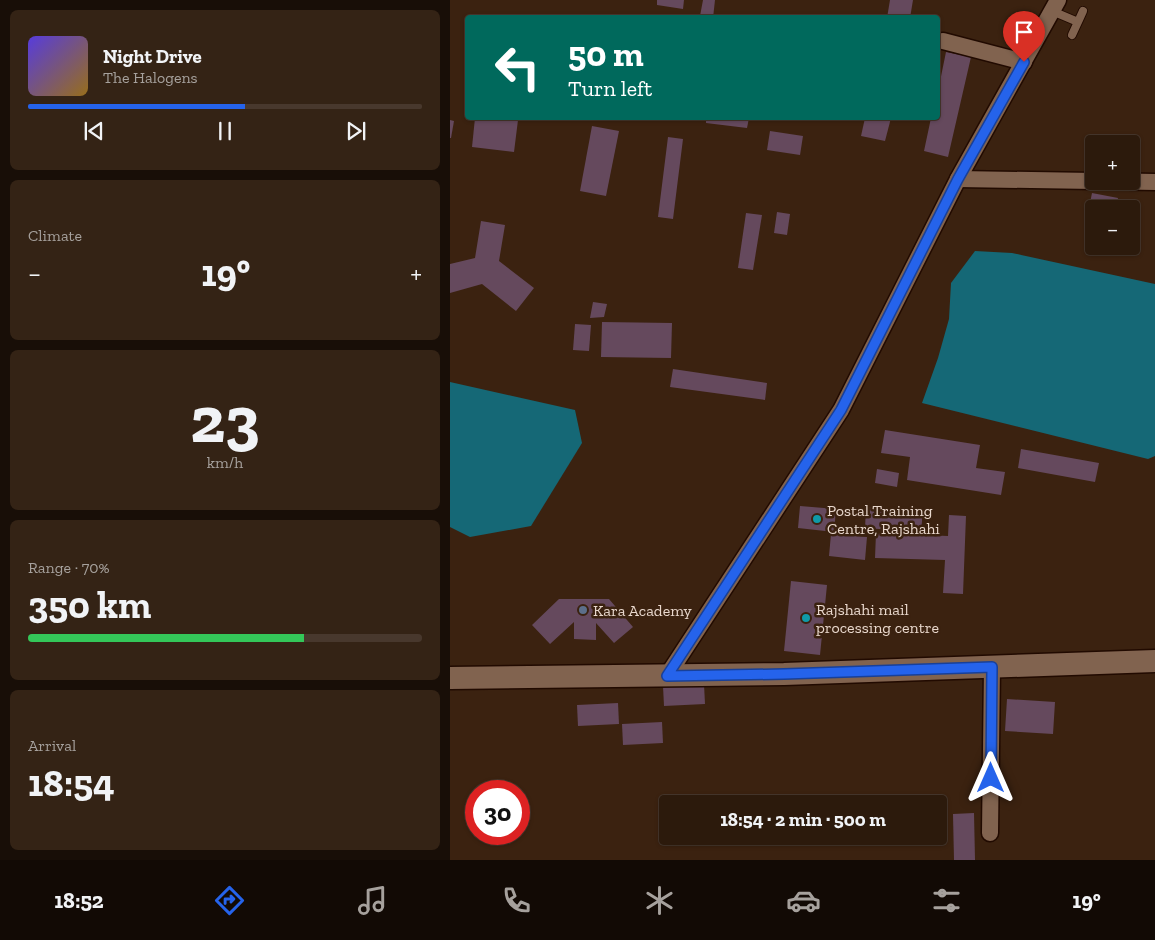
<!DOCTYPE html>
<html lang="en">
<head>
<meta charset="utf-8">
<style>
  :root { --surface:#2c1a0c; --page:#342315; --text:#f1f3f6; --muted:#a6a19d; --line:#48382d; --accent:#2563eb }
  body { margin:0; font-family:"Zilla Slab",serif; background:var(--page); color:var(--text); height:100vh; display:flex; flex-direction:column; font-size:19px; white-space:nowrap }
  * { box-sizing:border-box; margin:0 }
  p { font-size:16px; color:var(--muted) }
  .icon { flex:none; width:28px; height:28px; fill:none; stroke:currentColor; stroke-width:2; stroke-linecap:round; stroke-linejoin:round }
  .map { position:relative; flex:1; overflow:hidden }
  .panel { display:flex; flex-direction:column; gap:10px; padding:10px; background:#180e07; width:450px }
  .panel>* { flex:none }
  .guide { position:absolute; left:15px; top:15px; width:475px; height:105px; border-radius:5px; box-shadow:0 1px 4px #0004,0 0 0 1px var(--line); background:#00695c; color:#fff; overflow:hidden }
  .tools { position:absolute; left:635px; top:135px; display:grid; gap:10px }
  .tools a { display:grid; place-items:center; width:55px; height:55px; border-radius:5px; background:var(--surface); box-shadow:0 1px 4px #0004,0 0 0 1px var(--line); font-size:25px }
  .speed { position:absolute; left:15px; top:780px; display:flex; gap:10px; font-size:25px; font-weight:700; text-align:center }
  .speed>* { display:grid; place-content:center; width:65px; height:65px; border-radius:50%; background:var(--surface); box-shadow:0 1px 4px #0004,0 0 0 1px var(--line); line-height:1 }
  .speed .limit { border:8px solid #d22; background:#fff; color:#111 }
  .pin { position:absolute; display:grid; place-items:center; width:42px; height:42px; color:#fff; margin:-51px -21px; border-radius:50% 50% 50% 0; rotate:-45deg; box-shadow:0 0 5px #0007 }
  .pin .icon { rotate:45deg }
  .me { position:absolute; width:55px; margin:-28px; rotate:0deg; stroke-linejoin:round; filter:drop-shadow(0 0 4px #0008) }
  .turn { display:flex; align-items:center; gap:18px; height:105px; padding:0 20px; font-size:22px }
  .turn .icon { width:65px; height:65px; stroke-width:2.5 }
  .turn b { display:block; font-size:35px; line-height:42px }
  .big { font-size:38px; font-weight:800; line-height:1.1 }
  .panel .card { flex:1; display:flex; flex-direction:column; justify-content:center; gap:8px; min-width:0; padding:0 18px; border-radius:8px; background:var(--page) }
  .panel .dial { align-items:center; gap:0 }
  .dial b { font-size:65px; line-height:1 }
  .song { display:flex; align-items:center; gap:15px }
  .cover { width:60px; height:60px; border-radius:8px; background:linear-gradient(135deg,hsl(250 70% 55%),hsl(40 70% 35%)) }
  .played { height:5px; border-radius:2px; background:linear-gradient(90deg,var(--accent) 55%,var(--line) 55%) }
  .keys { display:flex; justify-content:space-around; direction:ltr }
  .heat { display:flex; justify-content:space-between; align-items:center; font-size:28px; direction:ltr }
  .charge { height:8px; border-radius:4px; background:linear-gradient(90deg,#34c759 70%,var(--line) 0) }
  .trip { position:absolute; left:209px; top:795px; width:288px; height:50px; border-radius:5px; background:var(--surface); box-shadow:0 1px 4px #0004,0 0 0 1px var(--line); font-weight:800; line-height:50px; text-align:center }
  .tab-bar { display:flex; height:80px; justify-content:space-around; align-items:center; background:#120a05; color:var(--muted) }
  .tab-bar .icon { width:35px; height:35px }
  .tab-bar .on { color:var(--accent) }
  .tab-bar b { font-size:22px; color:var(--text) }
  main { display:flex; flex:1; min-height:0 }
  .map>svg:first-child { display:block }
</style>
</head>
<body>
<main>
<section class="panel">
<div class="card">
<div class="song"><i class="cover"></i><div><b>Night Drive</b><p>The Halogens</p></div></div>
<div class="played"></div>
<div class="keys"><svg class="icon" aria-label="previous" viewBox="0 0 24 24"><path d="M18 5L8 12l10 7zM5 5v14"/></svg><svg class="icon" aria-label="pause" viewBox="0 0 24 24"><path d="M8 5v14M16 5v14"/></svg><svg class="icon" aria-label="next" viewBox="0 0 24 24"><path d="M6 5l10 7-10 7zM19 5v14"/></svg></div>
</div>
<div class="card"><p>Climate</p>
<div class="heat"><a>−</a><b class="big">19°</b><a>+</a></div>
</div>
<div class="card dial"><b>23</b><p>km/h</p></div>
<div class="card"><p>Range · 70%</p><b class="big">350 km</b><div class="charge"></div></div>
<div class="card"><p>Arrival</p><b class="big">18:54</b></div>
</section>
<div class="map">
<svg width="705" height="860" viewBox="0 0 705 860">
  <rect width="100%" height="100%" fill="#3b2210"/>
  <!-- water -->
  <g fill="#156876">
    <path d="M525,251l37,2 143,31v172l-7,3 -226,-56 16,-45 11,-39 2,-36z"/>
    <path d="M0,382l125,28 7,33 -51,83 -61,11 -20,-10z"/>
  </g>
  <!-- building -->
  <g fill="#65495d">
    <path d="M207,0h27l-1,9 -26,-4z"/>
    <path d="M253,0h12l-2,18 -13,-2z"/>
    <path d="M440,0h23l-3,18h-23z"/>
    <path d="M300,15l12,1v2h-13z"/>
    <path d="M496,52l25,5 -23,100 -24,-6 7,-33h7v-27z"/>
    <path d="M25,118h23l20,2 -4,32 -42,-5z"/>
    <path d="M256,118h43l-2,10 -41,-5z"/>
    <path d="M415,118h26l-6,23 -24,-5z"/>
    <path d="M0,120l4,1 -3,17h-1z"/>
    <path d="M142,126l27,5 -13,65 -26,-5z"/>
    <path d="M320,131l33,5 -3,19 -33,-5z"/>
    <path d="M218,137l15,2 -10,80 -15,-2z"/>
    <path d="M642,193l26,5 -2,11h-22v26l-10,-2z"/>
    <path d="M327,212l13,2 -3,21 -13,-2z"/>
    <path d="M296,213l16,2 -9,55 -15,-2z"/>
    <path d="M31,221l24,4 -6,36 35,27 -18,23 -34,-27 -32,9v-29l25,-6z"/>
    <path d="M681,228l9,2 -3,14 -6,-1z"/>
    <path d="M143,302l14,2 -3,13 -14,1z"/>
    <path d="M152,322l70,1 -1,35 -70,-1z"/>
    <path d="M125,324l16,1 -2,26 -16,-1z"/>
    <path d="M223,369l94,14 -2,17 -95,-13z"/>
    <path d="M435,430l95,15 -4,23 29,4 -4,23 -94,-15 3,-23 -29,-4z"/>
    <path d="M571,449l78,14 -4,19 -77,-14z"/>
    <path d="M427,469l22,4 -2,14 -22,-4z"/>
    <path d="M350,506l36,3 -2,23 -36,-4z"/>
    <path d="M416,507l57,3 -2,22 -56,-4z"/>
    <path d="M499,515l17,1 -3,78 -20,-1 2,-33 -70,-2 1,-25 72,3z"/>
    <path d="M381,534l36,3 -2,23 -36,-4z"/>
    <path d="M341,581l36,4 -7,70 -36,-4z"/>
    <path d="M109,599h50l24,28 -19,16 -18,-20v17l-22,-1v-17l-24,22 -18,-19z"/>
    <path d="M254,684l1,20 -41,2 -1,-20z"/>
    <path d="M557,699l48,3 -2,32 -48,-3z"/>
    <path d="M168,703l1,21 -41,2 -1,-21z"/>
    <path d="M212,722l1,21 -40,2 -1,-21z"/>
    <path d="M524,813l1,47h-21l-1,-46z"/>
  </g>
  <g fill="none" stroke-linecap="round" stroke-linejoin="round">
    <defs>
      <path id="lane" d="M602,11l26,11 5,-11 -11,24"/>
      <g id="street">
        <path d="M493,41l81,21"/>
        <path d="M508,179l136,2"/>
        <path d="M650,181l55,1"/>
        <path d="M217,676l174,-266 117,-231 100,-179"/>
        <path d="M540,833l2,-166"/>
      </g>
      <path id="secondary" d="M0,678l334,-4 371,-13"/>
    </defs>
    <!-- lane casing -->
    <use href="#lane" stroke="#210a00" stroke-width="10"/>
    <!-- street casing -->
    <use href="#street" stroke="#210a00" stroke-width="19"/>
    <!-- secondary casing -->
    <use href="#secondary" stroke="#210a00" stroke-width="25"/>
    <!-- lane -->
    <use href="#lane" stroke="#81634f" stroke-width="8"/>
    <!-- street -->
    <use href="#street" stroke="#81634f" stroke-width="16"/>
    <!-- secondary -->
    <use href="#secondary" stroke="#81634f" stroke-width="22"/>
  </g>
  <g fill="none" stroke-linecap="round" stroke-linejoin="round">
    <defs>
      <path id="route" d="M541,778l1,-111 -208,7 -117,2 174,-266 117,-231 66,-117"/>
    </defs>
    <!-- route casing -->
    <use href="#route" stroke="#184099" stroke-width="12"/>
    <!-- route -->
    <use href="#route" stroke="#2563eb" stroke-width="9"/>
  </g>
  <!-- markers -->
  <g fill="#0f9aa8" stroke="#3b2210" stroke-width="2">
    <circle cx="367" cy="519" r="5"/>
    <circle cx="356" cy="618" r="5"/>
  </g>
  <circle fill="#5c6f8a" stroke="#3b2210" stroke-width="2" cx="133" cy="610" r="5"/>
  <g text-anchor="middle" stroke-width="5" stroke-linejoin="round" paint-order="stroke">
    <!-- poi labels -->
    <g font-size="16" fill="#e9d8cd" stroke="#3b2210" text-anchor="start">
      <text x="377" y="516">Postal Training<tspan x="377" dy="18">Centre, Rajshahi</tspan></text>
      <text x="366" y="615">Rajshahi mail<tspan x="366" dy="18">processing centre</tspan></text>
      <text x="143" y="616">Kara Academy</text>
    </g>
  </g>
</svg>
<div class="tools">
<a>+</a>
<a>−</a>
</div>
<div class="speed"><div class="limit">30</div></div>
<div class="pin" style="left:574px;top:62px;background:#d93025"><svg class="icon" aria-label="arrive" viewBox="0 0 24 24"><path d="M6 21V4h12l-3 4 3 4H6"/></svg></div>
<svg class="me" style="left:541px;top:778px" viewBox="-20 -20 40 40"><path d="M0-17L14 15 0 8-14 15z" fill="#2563eb" stroke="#fff" stroke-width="4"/></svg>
<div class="trip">18:54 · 2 min · 500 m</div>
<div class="guide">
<div class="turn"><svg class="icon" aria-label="left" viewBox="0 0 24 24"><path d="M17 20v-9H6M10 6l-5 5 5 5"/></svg><div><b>50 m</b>Turn left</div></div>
</div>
</div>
</main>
<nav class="tab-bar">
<b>18:52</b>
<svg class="icon on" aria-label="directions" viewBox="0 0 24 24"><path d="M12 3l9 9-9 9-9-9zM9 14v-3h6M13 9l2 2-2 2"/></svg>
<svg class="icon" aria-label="music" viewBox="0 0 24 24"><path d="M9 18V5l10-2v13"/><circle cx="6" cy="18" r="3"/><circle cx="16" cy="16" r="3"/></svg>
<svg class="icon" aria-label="phone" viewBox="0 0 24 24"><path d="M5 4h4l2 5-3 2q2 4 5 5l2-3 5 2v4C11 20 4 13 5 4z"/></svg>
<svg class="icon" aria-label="climate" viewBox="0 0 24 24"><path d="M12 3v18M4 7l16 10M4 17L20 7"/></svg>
<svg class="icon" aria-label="car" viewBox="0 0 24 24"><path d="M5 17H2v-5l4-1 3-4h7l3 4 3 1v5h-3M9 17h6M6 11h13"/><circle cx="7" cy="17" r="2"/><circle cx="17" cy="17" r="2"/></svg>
<svg class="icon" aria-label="filters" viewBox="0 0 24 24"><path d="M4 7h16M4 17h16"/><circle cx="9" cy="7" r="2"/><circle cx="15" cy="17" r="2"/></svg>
<b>19°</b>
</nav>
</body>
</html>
